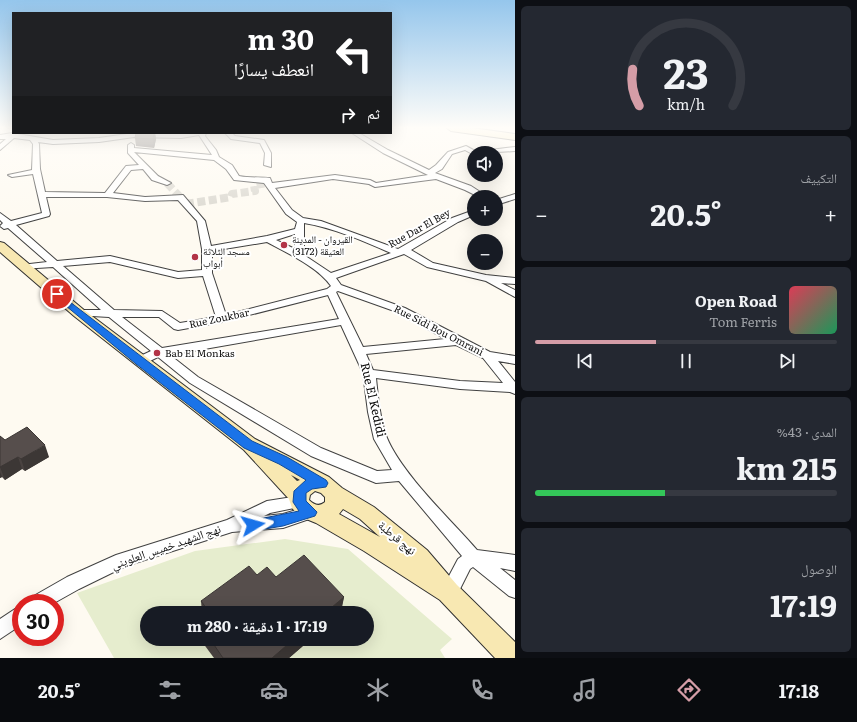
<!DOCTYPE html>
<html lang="ar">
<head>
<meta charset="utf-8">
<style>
  :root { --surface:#171b24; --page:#242831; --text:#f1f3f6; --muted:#9ea1a6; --line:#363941; --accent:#d59da7 }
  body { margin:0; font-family:Literata,"Noto Naskh Arabic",serif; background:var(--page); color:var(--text); direction:rtl; height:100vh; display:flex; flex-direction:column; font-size:15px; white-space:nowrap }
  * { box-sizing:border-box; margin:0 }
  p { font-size:13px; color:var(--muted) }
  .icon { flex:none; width:22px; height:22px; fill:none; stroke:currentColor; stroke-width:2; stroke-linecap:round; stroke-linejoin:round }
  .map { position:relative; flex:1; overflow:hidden; direction:ltr }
  .sheet { display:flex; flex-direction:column; gap:6px; padding:6px; background:#0d0f14; width:342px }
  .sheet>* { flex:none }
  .guide { position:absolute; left:12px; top:12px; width:380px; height:122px; border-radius:0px; box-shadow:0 4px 16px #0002; direction:rtl; background:#202124; color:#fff; overflow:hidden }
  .tools { position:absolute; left:467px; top:146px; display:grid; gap:8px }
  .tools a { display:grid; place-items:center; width:36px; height:36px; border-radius:50%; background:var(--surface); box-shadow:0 4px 16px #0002; font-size:20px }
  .speed { position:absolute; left:12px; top:594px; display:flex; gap:8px; font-size:20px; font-weight:700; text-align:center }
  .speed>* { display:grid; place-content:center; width:52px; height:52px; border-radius:50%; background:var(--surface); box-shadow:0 4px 16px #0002; line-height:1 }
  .speed .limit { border:6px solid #d22; background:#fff; color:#111 }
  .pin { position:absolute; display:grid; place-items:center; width:34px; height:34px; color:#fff; margin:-17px; border:2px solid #fff; border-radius:50%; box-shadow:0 1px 4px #0007 }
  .me { position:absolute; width:44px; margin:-22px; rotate:82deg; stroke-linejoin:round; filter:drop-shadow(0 0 3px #0008) }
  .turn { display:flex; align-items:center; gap:14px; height:84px; padding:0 12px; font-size:18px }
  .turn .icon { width:52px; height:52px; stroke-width:2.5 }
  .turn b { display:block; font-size:28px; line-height:34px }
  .then { display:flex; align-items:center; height:38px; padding:0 12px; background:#0003; gap:8px; font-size:15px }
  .big { font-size:30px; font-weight:700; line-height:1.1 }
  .sheet .widget { flex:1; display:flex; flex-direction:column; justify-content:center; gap:6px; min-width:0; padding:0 14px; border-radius:6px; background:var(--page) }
  .sheet .dial { align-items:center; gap:0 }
  .dial svg { height:104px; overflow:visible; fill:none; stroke:var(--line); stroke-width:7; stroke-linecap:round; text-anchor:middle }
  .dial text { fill:var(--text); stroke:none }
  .song { display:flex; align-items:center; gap:12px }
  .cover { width:48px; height:48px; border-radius:6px; background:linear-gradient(135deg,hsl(350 70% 55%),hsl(150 70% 35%)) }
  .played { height:4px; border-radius:2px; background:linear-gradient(90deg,var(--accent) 40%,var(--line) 40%) }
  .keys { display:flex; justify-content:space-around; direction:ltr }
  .heat { display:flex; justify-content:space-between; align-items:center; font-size:22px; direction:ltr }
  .charge { height:6px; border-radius:3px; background:linear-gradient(90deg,#34c759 43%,var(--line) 0) }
  .trip { position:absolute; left:140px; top:606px; width:234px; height:40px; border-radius:20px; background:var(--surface); box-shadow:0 4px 16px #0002; font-weight:700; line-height:40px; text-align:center; direction:rtl }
  .dock { display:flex; height:64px; justify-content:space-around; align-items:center; background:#090b0e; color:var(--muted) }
  .dock .icon { width:28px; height:28px }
  .dock .selected { color:var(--accent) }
  .dock b { font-size:18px; color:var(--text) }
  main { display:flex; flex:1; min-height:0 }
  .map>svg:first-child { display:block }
</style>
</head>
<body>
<main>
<section class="sheet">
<div class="widget dial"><svg viewBox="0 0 100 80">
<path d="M14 69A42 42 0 1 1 86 69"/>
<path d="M14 69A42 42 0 0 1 9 41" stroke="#d59da7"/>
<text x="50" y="56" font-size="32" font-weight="700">23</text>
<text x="50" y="72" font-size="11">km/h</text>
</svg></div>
<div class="widget"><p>التكييف</p>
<div class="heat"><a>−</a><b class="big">20.5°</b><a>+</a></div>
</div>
<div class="widget">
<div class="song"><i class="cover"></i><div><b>Open Road</b><p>Tom Ferris</p></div></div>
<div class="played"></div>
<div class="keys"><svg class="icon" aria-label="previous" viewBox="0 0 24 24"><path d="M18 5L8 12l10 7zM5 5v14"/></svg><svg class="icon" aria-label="pause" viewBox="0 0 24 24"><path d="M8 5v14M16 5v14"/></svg><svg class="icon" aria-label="next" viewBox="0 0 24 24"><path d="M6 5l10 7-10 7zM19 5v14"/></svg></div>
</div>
<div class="widget"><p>المدى · 43%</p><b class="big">215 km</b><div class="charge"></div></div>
<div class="widget"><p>الوصول</p><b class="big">17:19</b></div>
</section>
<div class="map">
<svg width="515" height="658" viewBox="0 0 515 658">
  <rect width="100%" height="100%" fill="#fefaf1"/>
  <!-- pitch -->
  <path fill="#e6edce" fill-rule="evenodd" d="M285,539l63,10 104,90 -12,11 5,8h-331l-37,-65 118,-42zM147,613h220v26h-220z"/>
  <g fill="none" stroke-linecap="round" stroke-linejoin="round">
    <!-- street-tunnel -->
    <g stroke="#dad7cf" stroke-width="8" stroke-dasharray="8 3.5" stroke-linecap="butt">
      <path d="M167,183l13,14"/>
      <path d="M186,204l45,-7 1,-3 23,-3 -1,-6 15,-2"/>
    </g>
    <defs>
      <g id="street">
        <path d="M12,133l41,7 46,-2 35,-5h72l-1,3 11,14 3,7 13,8 7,11c10,2 21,1 31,2l2,5 63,-8 35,5 6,3 52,-8 -45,-22 -31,-20h7l29,17 41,20 7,-5 12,-13 18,-6 11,6 1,1h-4v2l-9,-5 -13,4 -10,15 -7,4 36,13 17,11h-9l-14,-7 -29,-11 -61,8 -6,-3 -36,-5 -58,9 17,22 11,8 18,3 77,28 54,-31 22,-8v5l-16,7 -47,28 22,13 53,12 29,3v6l-14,-1 14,7v7l-29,-16 -59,-14 -23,-13 -68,24 5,7 64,23 85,44 25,4v8l-17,-3 17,21v12l-5,-2 -50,-3 -84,-11c2,20 4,41 11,60 15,36 64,82 90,112l38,5v16l-15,-3 15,12v18l-6,-2 -36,-29 -3,2 -15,30 -6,2 -6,-2 -3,-6 18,-34 4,-3 -63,-75 -23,2 -65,-27 -121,-73 -32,-26 -14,7h-8l-2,-3 2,-3 15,-7 -42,-34 -34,-2 -1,-2 5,-3h22l-48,-43 -32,2 -2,-2 2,-2 26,-3 -39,-34 -4,1 -4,-3 3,-3 -3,-3v-7l11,8 31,-8 -9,-39 -21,3 -4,-2 24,-5 1,-26 -3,-4 -16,-2 -14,12v-6l6,-5h-6v-4zM199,135l13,20 -78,-7v-3l-3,-2 -3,2v8l11,12 -13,1 -21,27 -60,-1 -5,-23 -1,-25 -1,-2 15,2 46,-2 35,-5 47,1zM134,152l80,8 12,9 8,11 30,3 22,31 11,8 -2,7 -28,7 -56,10 -6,-25 -22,-26 -38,2 -32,-4 18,-23 12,-1 9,11 15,5 4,-2 -13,-7zM46,197h61l38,4 33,-1 19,21 5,28v21l-24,2 -68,-16 -53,5 -41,-36 33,-9 1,-2zM304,223c30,5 59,18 87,30l-60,20 -27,-18zM295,234v15l-19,-9zM267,242c20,11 51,25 64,44l-4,3 -101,26 -14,-42v-22zM110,262l68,16 25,-2 13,41 -36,6 -18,-12 -48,-1 -51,-44zM338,291l59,21 48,27 -82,8 -27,-55zM328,295l11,24 -177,29 -40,-31h37l15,12 4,1 44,-8zM341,325l22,48 5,39 6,27 18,31 -15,1 -56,-23 -123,-71 -28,-22zM456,345l27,13 20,25 -43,-2 -87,-11 -7,-16z"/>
        <path d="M225,133h7l3,3 29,4 7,13v14l-7,-2 1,-12 -5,-10 -29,-4z"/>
        <path d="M515,147v4l-36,2 3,-2z"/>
        <path d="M515,194v5l-19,6v-5z"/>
        <path d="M299,496l5,2 2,4 -2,4 -34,7 -6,3 19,-2 27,-8 5,1 3,5 -3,5 -32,11 -51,4 -106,34 -47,23 -25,14h-25l3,-6 35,-20 49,-22 111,-35 40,-19z"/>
        <path d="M21,605v20l-21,14v-20z"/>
      </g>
      <g id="secondary">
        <path d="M447,128h25l43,6v6l-64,-9z"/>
        <path d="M0,242l4,1 80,67 171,129 74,38 13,11 32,19 53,43 30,35 58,57v16h-20l-55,-58 -76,-49 -48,-28 -17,-7 -7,-8 -3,-9 -45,-49 -170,-134 -74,-64zM291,475l9,5 -3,1zM315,491l6,2 4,4v5c-6,5 -11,3 -16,-2l1,-5zM343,509l17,10 20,18 -41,-23z"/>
      </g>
    </defs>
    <!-- street casing -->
    <use href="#street" stroke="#414141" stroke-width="2"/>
    <!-- secondary casing -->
    <use href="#secondary" stroke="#303030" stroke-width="2"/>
    <!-- street -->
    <use href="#street" fill="#fff" fill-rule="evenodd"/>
    <!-- secondary -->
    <use href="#secondary" fill="#f8e8b2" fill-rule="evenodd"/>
  </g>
  <!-- wall -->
  <g fill="#4a4341">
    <path d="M136,133h19l1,6 -2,9 -18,-2 -1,-8z"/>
    <path d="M0,436l5,4 44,17 -24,14 -3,-2 -17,11 -3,-3 -2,1z"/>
    <path d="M257,575l19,2 68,20 -3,16h-139l-1,-12z"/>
    <path d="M200,639h111l-22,19h-75z"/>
  </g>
  <!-- shaded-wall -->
  <g fill="#3c3735">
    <path d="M154,133h1l1,6 -2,9 -1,-9z"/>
    <path d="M45,445l4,12 -24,14 -4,-12z"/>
    <path d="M18,457l4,12 -17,11 -5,-13z"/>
    <path d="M0,472l2,5 -2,1z"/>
    <path d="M344,597l-4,16h-15z"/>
    <path d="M294,639h17l-22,19h-17z"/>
  </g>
  <!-- building -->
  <g fill="#564e4c" stroke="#3c3735">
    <path d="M136,133h18l-1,6 -18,-1z"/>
    <path d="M27,427l18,18 -24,14 -3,-2 -18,10v-31l5,4z"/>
    <path d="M304,555l40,42 -19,16h-115l-9,-12 48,-35 8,9 10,-8 9,10z"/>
    <path d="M210,639h84l-22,19h-49z"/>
  </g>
  <!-- sky -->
  <linearGradient id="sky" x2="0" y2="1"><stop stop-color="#95c6ec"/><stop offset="0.58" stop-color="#fffdf9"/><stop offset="1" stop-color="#fffdf9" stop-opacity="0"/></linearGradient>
  <rect width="515" height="220" fill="url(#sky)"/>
  <!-- route -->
  <path fill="#1a73e8" stroke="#114b97" d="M57,292l195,149 35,16 39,23 2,3 -2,4 -14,2 -6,4v8l11,11 -2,4 -32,10 -30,5 -4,-2 -2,-4 2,-4 50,-10 -6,-9 1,-11 12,-11 -27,-16 -35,-16 -108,-84 -82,-68v-3z"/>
  <!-- markers -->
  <g fill="#b23347" stroke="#fff" stroke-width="1.5">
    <circle cx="284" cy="245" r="4"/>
    <circle cx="195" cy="257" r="4"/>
    <circle cx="157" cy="353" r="4"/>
  </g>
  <g text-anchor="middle" stroke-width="4" stroke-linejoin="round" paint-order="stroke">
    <!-- street labels -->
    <g font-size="10" fill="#0e0e0e" stroke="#fff">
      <text transform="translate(419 228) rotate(-29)" y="4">Rue Dar El Bey</text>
      <text transform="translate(219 318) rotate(-12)" y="4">Rue Zoukbar</text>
      <text transform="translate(439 330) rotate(27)" y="4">Rue Sidi Bou Omrani</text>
    </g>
    <!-- poi labels -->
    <g font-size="10" fill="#0e0e0e" stroke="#fff" text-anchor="start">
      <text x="292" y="243">القيروان - المدينة<tspan x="292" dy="12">العتيقة (3172)</tspan></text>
      <text x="203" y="255">مسجد الثلاثة<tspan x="203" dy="12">أبواب</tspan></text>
      <text x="165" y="357">Bab El Monkas</text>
    </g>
    <!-- near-street labels -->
    <g font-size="12" fill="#0e0e0e" stroke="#fff">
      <text transform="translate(373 400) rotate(77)" y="4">Rue El Kedidi</text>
      <text transform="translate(397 538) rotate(40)" y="4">نهج قرطبة</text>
      <text transform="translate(166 547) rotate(-19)" y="4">نهج الشهيد خميس العلويني</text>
    </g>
  </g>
</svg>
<div class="tools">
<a><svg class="icon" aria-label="sound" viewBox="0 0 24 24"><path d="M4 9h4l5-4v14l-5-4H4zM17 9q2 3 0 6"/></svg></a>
<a>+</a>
<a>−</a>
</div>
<div class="speed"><div class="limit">30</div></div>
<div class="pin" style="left:57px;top:294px;background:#d93025"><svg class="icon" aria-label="arrive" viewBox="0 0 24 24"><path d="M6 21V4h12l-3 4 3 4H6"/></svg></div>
<svg class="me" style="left:253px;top:525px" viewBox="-20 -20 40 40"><path d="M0-17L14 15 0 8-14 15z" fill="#1a73e8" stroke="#fff" stroke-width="4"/></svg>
<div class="trip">17:19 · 1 دقيقة · 280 m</div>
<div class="guide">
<div class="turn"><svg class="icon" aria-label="left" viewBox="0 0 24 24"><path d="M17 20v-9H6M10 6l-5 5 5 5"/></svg><div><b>30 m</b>انعطف يسارًا</div></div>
<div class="then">ثم<svg class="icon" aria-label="right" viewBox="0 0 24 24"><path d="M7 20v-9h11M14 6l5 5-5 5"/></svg></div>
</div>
</div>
</main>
<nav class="dock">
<b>17:18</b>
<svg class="icon selected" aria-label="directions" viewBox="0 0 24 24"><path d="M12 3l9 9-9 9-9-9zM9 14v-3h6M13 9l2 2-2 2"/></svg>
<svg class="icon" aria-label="music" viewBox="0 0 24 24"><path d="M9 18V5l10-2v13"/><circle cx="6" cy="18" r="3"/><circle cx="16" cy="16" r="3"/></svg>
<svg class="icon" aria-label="phone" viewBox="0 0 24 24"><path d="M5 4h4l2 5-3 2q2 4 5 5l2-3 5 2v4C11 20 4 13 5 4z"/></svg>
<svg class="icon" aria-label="climate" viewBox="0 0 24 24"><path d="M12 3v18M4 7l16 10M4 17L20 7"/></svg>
<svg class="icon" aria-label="car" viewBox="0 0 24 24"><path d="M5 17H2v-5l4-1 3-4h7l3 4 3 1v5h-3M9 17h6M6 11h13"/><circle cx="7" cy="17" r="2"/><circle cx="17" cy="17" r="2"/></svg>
<svg class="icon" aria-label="filters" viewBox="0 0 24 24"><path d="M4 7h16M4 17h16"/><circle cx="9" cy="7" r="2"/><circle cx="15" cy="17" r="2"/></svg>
<b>20.5°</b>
</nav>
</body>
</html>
